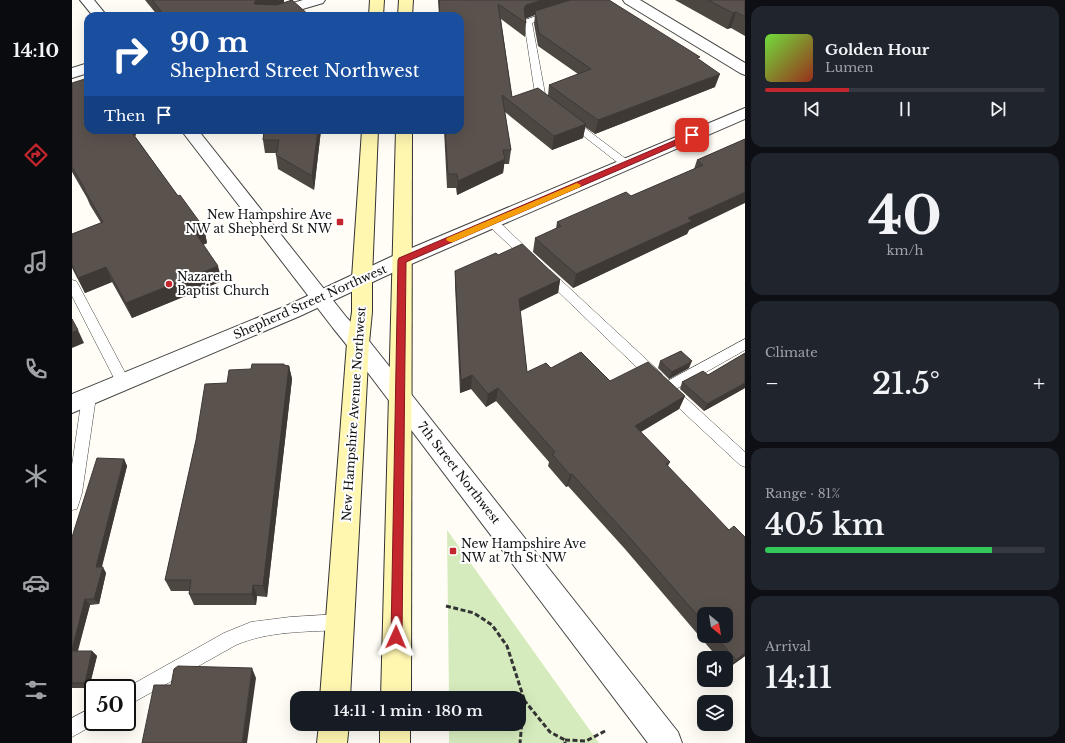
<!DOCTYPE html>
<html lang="en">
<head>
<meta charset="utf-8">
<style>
  :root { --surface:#171b24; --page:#20242c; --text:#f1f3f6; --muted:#9ea1a6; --line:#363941; --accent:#c4262e }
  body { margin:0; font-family:"Libre Baskerville",serif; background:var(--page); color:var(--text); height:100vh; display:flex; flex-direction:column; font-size:15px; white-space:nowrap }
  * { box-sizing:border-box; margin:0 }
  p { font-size:13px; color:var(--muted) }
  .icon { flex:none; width:22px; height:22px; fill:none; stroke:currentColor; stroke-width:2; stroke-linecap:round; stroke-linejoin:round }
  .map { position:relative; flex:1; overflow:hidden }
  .panel { display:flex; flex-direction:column; gap:6px; padding:6px; background:#0d0f14; width:320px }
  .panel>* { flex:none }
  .hud { position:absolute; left:12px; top:12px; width:380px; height:122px; border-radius:12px; box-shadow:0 4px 16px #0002; background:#1a4fa0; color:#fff; overflow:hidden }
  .needle { width:26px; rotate:150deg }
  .tools { position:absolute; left:625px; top:607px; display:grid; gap:8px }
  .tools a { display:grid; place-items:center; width:36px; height:36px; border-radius:8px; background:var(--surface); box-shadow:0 4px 16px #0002; font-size:20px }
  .speed { position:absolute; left:12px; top:679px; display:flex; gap:8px; font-size:20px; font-weight:700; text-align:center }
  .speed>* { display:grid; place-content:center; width:52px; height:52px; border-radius:50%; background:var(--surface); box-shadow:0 4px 16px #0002; line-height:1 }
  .speed .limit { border:2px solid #111; border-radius:6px; background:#fff; color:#111 }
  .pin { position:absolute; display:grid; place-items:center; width:34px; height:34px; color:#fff; margin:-17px; border-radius:8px; box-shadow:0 2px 6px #0006 }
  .me { position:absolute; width:44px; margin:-22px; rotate:1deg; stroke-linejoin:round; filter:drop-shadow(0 0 3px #0008) }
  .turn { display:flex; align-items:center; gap:14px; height:84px; padding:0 20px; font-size:18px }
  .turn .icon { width:52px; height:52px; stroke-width:2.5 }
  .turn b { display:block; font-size:28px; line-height:34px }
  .then { display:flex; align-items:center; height:38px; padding:0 20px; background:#0003; gap:8px; font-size:15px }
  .big { font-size:30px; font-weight:600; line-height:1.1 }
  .panel .card { flex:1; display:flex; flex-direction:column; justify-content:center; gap:6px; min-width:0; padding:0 14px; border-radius:12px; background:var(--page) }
  .panel .dial { align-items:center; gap:0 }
  .dial b { font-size:52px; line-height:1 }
  .song { display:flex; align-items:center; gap:12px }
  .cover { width:48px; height:48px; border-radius:6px; background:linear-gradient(135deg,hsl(100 70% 55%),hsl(10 70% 35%)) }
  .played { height:4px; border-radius:2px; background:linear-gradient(90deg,var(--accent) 30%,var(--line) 30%) }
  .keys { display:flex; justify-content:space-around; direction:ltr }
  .heat { display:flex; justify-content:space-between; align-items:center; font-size:22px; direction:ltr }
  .charge { height:6px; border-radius:3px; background:linear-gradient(90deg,#34c759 81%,var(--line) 0) }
  .trip { position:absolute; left:218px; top:691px; width:236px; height:40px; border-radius:12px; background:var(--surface); box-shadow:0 4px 16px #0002; font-weight:600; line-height:40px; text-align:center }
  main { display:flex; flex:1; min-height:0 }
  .menu { display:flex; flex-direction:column; width:72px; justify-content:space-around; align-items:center; background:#090b0e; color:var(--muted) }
  .menu .icon { width:28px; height:28px }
  .menu .active { color:var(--accent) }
  .menu b { font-size:18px; color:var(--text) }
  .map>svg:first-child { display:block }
</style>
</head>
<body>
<main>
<nav class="menu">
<b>14:10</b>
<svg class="icon active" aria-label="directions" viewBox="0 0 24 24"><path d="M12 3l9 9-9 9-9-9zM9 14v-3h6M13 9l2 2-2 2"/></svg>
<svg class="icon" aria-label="music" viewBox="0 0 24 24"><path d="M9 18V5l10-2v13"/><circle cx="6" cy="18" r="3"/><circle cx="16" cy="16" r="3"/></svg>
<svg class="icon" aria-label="phone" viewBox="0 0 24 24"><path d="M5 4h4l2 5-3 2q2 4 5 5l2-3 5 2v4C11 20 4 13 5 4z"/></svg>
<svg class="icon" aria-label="climate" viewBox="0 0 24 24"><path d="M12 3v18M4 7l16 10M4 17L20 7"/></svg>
<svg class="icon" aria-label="car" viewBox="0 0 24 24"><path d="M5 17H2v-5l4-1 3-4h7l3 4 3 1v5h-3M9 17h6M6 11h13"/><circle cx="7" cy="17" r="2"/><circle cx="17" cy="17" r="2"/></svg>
<svg class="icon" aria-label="filters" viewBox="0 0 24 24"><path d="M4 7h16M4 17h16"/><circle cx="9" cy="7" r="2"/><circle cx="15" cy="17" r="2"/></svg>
</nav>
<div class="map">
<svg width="673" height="743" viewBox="0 0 673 743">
  <rect width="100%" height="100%" fill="#fffdf5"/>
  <!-- green -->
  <path fill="#d5ebbd" d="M375,530l152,213h-150v-19h70v-26h-70z"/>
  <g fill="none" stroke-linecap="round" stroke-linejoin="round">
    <defs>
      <g id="service">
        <path d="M479,11l4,3 -1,2 -22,7 14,76 6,5 -5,3 -11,-7 -12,-78 1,-2z"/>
        <path d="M498,118l3,1 57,43 1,2 -1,2h-8l-55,-43 -2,-2 2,-2z"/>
        <path d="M420,218l4,1 38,36 2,3 -2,3h-8l-38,-36 -2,-3 2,-3z"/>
        <path d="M475,270l4,1 110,102 2,4 -2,4 -5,1 -5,-1 -108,-104 -2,-3 2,-3z"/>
        <path d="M0,280l4,1 2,3 52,98 -2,4 -5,1 -5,-1 -2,-4 -44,-86z"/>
        <path d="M673,339v11l-69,39 69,63v15l-5,-2 -75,-70 -5,-7 2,-4z"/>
        <path d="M17,392l5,1 2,4 -14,96 -5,16 -5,1v-45l10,-68 2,-4z"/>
        <path d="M268,614l6,2 2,6 -2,6 -6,2c-35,2 -72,1 -104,15l-109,61 -1,-18 98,-55 27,-11 39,-5z"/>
        <path d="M21,707v15h6l-27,15v-19z"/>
      </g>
      <g id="minor">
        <path d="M231,0h22l-2,3 -44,13h-22l2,-3z"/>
        <path d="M551,0h17l105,63v12l-5,-2 -115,-70z"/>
        <path d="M16,63v10l-16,5v-10z"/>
        <path d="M673,108v11l-336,146 -109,51 -228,97v-19l214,-88 109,-51z"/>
      </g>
      <g id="tertiary">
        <path d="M8,0h14l13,16h-14z"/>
        <path d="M109,130h17l149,188 19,19 312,395 4,11h-34l-298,-394 -17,-21z"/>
      </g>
      <g id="secondary">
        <path d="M298,0h14l-1,16h-14z"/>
        <path d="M327,0h14l-1,16h-14z"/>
        <path d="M290,130h16l-6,148v34l-3,31 -19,355h-30l27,-355 5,-31v-34z"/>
        <path d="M324,130h16l-1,568h-30z"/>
        <path d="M247,724h30l-2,19h-30z"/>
        <rect x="308" y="724" width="30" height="19"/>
      </g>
    </defs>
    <!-- service casing -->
    <use href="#service" stroke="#444" stroke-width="1"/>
    <!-- minor casing -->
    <use href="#minor" stroke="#444" stroke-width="2"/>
    <!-- tertiary casing -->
    <use href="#tertiary" stroke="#444" stroke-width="2"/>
    <!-- secondary casing -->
    <use href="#secondary" stroke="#333" stroke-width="2"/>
    <!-- path -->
    <g stroke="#333" stroke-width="3" stroke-dasharray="5 2.5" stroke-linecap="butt">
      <path d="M374,606l28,7 18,12 15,21 17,53 -4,44"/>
      <path d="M452,700l26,32 15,8v3"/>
      <path d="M493,740l21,1 21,-11"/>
    </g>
    <!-- service -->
    <use href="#service" fill="#fff" fill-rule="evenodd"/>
    <!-- minor -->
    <use href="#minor" fill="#fff" fill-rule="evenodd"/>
    <!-- tertiary -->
    <use href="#tertiary" fill="#fff" fill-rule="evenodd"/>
    <!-- secondary -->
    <use href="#secondary" fill="#fff6b0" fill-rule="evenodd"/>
  </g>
  <!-- wall -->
  <g fill="#4d4742" fill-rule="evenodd">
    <path d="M73,0h139v3l26,13h-152z"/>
    <path d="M366,0h171l90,60 16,27 -120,47 -10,-7 -2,11 -31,12 -47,-38 6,38 -2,14h-5l-1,9 -46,22 -1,-7h-9l-3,-58h16v-114h-21zM463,15l-1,9 4,22 40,28 -29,11 -1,10 -36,2 -11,-78 24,18 1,-14v-5z"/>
    <path d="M603,0h70v36l-14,-8 -4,1z"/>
    <path d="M0,83l16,47h46l2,5 -1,1 43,60 26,32 3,15 -4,2 19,36 -90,37 -20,-36 -27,11 -13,-25v-34l29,-11 -11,-18 -3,-7 -15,-26z"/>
    <path d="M192,130h57l-7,60 -36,-21 -2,-14v-2h-11l-2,-13z"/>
    <path d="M673,139l-56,91 -2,4 -114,54 -40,-36 2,-14 21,-9 1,-7 74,-26 63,-27 3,-9z"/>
    <path d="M383,271l105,9 -2,13 -38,18 7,61 24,-4 59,13 75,15 -6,13 -38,23 29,30 -2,4 77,190 -18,13 -1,-1v-10h-8l-93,-109 -57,-63 -2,1 -18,-21 1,-4 -53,-61 -10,6 -15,-18 -11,4 -5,-108zM632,614l22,22h-22z"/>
    <path d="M673,353v35l-41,23 -24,-22 2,-7 26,-7z"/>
    <path d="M588,361l29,7 -20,11 -11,-11z"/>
    <path d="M212,365l5,1 3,13 -25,218 -10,-1 -1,9h-62l-5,-11v-3h-18l-6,-11 31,-140 31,-57 24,-14z"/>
    <path d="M52,459l3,7 -25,101 4,6 -7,31 -9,1 -12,46h14l5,5 -8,32h-17v-151z"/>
  </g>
  <!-- shaded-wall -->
  <g fill="#3f3936">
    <path d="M184,0h28v4l-25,8 -5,-8z"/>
    <path d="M470,0h38l-45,11v4l-10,4 -1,-10 2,-4z"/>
    <path d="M664,12l-5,16 -4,1 6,-16z"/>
    <path d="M648,74l-5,13 -120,47 3,-14z"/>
    <path d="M514,124l-3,14 -31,12 2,-14z"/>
    <path d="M55,130h7l2,5 -6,3z"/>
    <path d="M246,130h3l-7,60 -2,-14z"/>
    <path d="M433,159l-2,14 -46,22 1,-14z"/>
    <path d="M673,192v11l-56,27 -2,4 -114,54 3,-14 112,-56z"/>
    <path d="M132,228l3,15 -9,4 -4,-16z"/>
    <path d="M146,266l4,15 -90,37 -6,-15z"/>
    <path d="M34,267l6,15 -27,11 -7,-15z"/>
    <path d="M488,280l-2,13 -41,20 2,-14z"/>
    <path d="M6,330l6,13 -12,5v-16z"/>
    <path d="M620,361l-3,7 -20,11 3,-7z"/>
    <path d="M217,366l3,13 -25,218 -4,-11z"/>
    <path d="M400,375l-1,14 -11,4 1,-13z"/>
    <path d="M673,383v5l-41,23 3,-7z"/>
    <path d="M426,388l-2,13 -10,6 2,-13z"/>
    <path d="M613,396l-6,13 -49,29 5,-12z"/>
    <path d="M52,459l3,7 -27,107 -4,-6z"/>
    <path d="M500,474l-4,12 -2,1 4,-12z"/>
    <path d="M31,567l3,6 -7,31 -5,-5z"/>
    <path d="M181,585l4,11 -1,9 -4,-11z"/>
    <path d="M13,599l5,6 -14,51 -4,-5z"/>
    <path d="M20,651l5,5 -8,32 -4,-5z"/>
    <path d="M673,653v3l-18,13 9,-9z"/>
    <path d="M180,668l4,10 -9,65h-5z"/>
  </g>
  <!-- building -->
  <g fill="#5a524d" stroke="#3f3936">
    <path d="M80,0h104l-2,4 23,1 15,-5 18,16h-145z"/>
    <path d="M367,0h103l-16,5 -2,4 2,14 -28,-19 14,93 26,-9 48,36 -32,12 -52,-41 9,55h-8l2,9 -47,22 -1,-7h-9l-3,-44h15v-114h-20z"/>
    <path d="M498,0h39l91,57 -3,1 23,16 -122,46 -49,-35 42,-16 -52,-36 -4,-22z"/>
    <path d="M636,0h37v17l-9,-5 -3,1z"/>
    <path d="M16,78v52h42l48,66 2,-1 24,33 -10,3 24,35 -92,37 -20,-36 -28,11 -6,-13v-31l31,-12 -19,-33h1l-13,-22v-84z"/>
    <path d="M192,130h54l-6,46 -36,-21 3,-15h-16z"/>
    <path d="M673,139v53l-57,26 4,3 -20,9 -96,44 -41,-36 26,-12 -4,-4 69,-30 5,4 72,-31 -6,-5z"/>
    <path d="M450,244l38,36 -41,19 8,73 19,-9 5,5 30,-16 29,29 38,-19 37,34 -50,30 35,36 -4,2 63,66 5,-4 11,11v116l-9,7 -21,-24h11v-22h-22v9l-74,-85 -58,-64 -2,1 -18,-21 3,-2 -57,-64 -10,6 -16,-19 -11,5 -6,-109 41,-18 2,2z"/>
    <path d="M0,319l6,11 -6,2z"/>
    <path d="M609,351l11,10 -20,11 -12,-11z"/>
    <path d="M673,353v30l-38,21 -25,-22 21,-11 5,4z"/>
    <path d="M180,364h32v1l5,1 -26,220 -10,-1 -1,9h-63l2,-14h-26l31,-140 9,-56 22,-1 2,-13 22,-1z"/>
    <path d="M25,458l27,1 -28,108h7l-9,32h-9l-13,51v-113z"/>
    <path d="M0,651h20l-7,32h-13z"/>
    <path d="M106,666l74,2 -10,75h-100l12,-58h17l3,-16z"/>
  </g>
  <!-- route -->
  <path fill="#c4262e" stroke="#7f191e" d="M620,133l4,2 -1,2 -289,125 -4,375 -1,4 -5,2 -4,-2 -1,-4 7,-377 1,-2z"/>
  <!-- slow -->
  <path fill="#f59e0b" d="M505,183l4,2 -1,2 -127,55h-3l-4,-2 1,-2z"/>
  <!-- markers -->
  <g fill="#c4262e" stroke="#fff" stroke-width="1.5">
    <rect x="264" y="218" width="8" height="8" rx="2"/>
    <circle cx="97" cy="284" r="4"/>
    <rect x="377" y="547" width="8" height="8" rx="2"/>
  </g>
  <g text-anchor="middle" stroke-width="4" stroke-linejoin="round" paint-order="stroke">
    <!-- poi labels -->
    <g font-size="12" fill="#111" stroke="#fff" text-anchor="start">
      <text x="260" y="219" text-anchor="end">New Hampshire Ave<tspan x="260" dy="14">NW at Shepherd St NW</tspan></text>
      <text x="105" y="281">Nazareth<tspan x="105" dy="14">Baptist Church</tspan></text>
      <text x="389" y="548">New Hampshire Ave<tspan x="389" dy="14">NW at 7th St NW</tspan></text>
    </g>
    <!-- street labels -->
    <g font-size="12" fill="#111" stroke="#fff">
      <text transform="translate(238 302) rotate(-24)" y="4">Shepherd Street Northwest</text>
      <text transform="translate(282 414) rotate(-86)" y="4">New Hampshire Avenue Northwest</text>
      <text transform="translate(387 473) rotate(52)" y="4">7th Street Northwest</text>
    </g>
  </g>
</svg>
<div class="tools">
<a><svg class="needle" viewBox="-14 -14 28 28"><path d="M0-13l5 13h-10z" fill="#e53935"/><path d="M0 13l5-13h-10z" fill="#9ea1a6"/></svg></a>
<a><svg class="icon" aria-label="sound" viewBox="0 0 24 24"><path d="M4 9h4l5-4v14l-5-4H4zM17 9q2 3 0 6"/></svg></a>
<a><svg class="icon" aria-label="layers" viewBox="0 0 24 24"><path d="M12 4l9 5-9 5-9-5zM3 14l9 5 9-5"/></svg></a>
</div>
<div class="speed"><div class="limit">50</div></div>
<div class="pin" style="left:620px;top:135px;background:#d93025"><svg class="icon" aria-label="arrive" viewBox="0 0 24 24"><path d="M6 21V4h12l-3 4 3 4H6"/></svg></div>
<svg class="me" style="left:324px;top:637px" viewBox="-20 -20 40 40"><path d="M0-17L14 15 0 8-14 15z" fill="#c4262e" stroke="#fff" stroke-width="4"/></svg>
<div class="trip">14:11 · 1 min · 180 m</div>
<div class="hud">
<div class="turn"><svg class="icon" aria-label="right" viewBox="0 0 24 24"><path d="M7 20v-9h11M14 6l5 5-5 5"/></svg><div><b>90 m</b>Shepherd Street Northwest</div></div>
<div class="then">Then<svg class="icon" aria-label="arrive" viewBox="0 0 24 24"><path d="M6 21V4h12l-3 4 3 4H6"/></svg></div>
</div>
</div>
<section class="panel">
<div class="card">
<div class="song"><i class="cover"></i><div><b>Golden Hour</b><p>Lumen</p></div></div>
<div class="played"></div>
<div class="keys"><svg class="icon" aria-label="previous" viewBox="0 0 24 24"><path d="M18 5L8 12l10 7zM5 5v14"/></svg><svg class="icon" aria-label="pause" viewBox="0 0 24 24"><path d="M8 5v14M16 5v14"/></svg><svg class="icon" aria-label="next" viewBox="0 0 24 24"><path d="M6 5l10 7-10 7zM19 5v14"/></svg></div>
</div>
<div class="card dial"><b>40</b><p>km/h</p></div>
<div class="card"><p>Climate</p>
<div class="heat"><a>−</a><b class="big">21.5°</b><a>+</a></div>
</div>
<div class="card"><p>Range · 81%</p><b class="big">405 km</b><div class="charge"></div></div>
<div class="card"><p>Arrival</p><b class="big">14:11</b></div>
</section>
</main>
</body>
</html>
